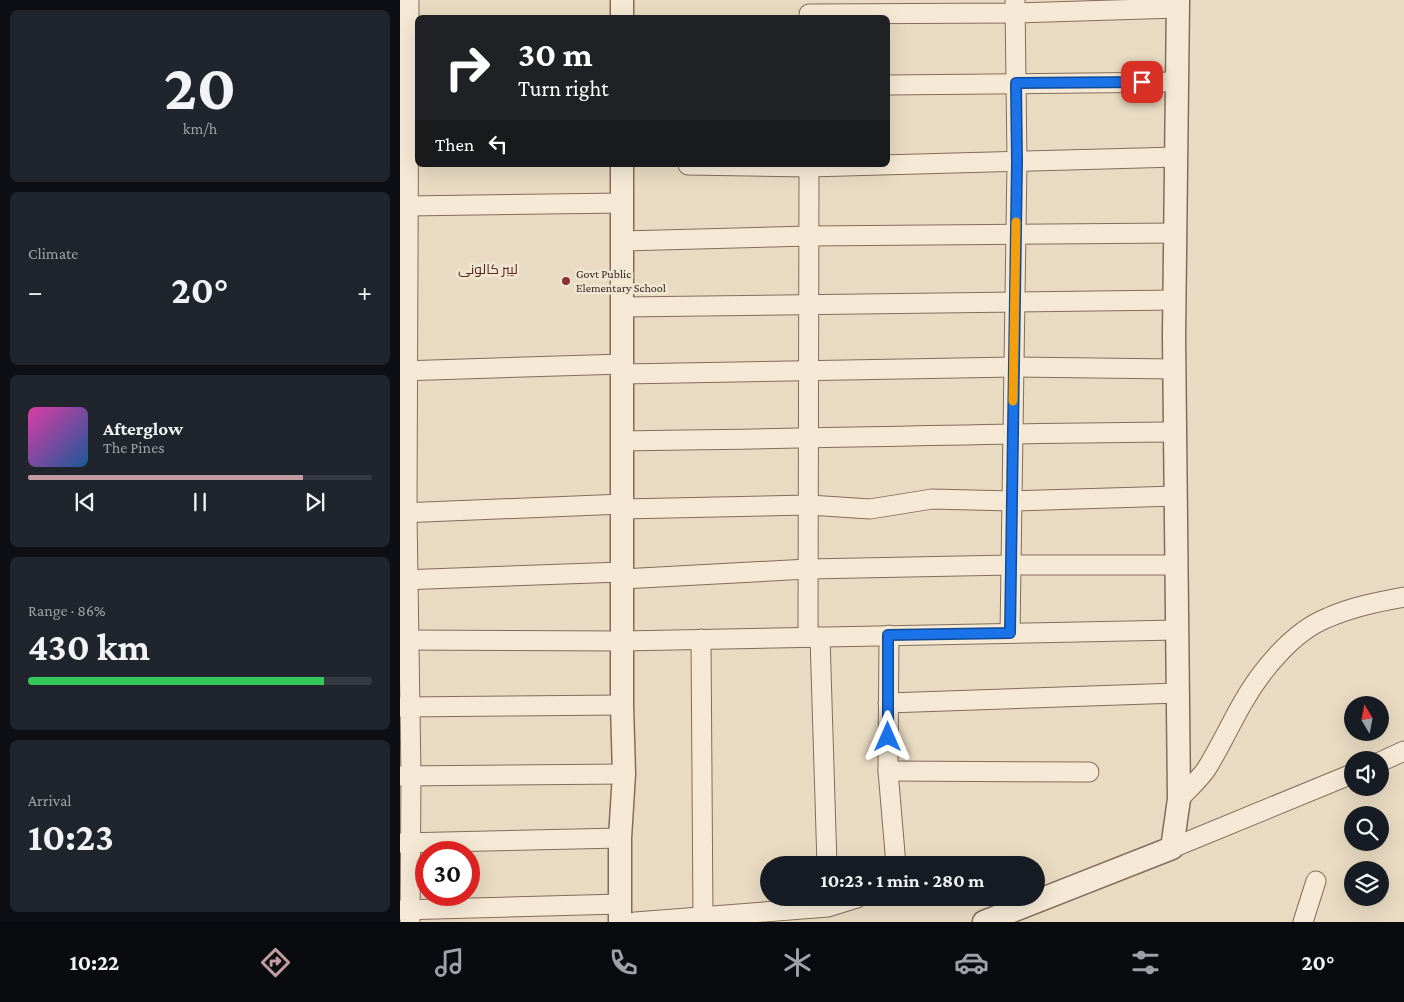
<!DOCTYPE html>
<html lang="en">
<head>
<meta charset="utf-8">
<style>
  :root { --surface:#171b24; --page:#20242c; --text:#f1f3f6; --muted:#9ea1a6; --line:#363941; --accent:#c39ca0 }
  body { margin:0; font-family:"Crimson Pro",Cairo,serif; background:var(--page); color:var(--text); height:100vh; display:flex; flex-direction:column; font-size:19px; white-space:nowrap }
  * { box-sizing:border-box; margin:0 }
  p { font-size:16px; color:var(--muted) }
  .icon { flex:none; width:28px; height:28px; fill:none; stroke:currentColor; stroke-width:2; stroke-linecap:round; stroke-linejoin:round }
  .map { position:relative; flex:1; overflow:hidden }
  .side { display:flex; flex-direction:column; gap:10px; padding:10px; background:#0d0f14; width:400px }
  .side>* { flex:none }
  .banner { position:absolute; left:15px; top:15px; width:475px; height:152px; border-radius:8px; box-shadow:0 5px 20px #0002; background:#202124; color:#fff; overflow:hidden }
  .needle { width:32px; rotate:350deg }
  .buttons { position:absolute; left:944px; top:696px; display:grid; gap:10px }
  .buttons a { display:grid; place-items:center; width:45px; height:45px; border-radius:50%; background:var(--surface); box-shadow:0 5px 20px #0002; font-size:25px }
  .speed { position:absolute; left:15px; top:841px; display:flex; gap:10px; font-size:25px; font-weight:700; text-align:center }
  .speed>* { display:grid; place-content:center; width:65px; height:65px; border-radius:50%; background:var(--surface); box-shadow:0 5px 20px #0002; line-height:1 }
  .speed .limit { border:8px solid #d22; background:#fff; color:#111 }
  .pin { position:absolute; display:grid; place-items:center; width:42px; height:42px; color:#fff; margin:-21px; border-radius:10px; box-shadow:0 2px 8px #0006 }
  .me { position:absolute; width:55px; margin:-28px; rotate:0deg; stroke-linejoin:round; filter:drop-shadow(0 0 4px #0008) }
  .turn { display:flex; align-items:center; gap:18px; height:105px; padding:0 20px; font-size:22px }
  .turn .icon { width:65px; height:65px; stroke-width:2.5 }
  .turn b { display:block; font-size:35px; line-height:42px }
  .then { display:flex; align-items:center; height:48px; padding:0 20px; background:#0003; gap:10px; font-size:19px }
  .big { font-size:38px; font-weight:700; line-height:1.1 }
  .side .widget { flex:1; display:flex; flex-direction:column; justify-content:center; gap:8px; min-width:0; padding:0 18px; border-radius:8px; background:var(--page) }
  .side .dial { align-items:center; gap:0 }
  .dial b { font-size:65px; line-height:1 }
  .song { display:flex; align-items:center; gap:15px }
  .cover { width:60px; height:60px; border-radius:8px; background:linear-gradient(135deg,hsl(320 70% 55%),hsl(210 70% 35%)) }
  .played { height:5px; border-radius:2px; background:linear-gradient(90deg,var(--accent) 80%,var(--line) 80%) }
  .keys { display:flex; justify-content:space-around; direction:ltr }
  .heat { display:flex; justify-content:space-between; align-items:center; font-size:28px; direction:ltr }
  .charge { height:8px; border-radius:4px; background:linear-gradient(90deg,#34c759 86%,var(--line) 0) }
  .trip { position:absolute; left:360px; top:856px; width:285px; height:50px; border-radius:25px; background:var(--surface); box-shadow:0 5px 20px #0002; font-weight:700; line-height:50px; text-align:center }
  .menu { display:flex; height:80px; justify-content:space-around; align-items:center; background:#090b0e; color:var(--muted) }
  .menu .icon { width:35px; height:35px }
  .menu .on { color:var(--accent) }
  .menu b { font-size:22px; color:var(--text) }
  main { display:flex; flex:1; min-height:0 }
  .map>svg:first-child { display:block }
</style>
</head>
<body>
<main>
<section class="side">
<div class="widget dial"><b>20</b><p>km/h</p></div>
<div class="widget"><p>Climate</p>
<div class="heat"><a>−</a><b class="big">20°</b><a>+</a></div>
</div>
<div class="widget">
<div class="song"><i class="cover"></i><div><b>Afterglow</b><p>The Pines</p></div></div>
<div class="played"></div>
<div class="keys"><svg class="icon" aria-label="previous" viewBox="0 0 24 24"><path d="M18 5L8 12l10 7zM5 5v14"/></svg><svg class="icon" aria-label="pause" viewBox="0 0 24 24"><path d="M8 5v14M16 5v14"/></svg><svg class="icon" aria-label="next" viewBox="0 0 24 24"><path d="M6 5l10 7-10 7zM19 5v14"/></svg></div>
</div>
<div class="widget"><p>Range · 86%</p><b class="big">430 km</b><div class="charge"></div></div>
<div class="widget"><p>Arrival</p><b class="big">10:23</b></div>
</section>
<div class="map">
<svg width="1004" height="922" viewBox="0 0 1004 922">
  <rect width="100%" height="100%" fill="#e9dbc2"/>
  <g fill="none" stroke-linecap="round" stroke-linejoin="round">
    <defs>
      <g id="minor">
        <path d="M9,0l-2,513 4,263 -1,146"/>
        <path d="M409,14l207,-1 162,-5"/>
        <path d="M488,85l289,-3"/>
        <path d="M288,165l121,2 368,-10"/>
        <path d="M8,206l215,-3"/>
        <path d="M223,241l187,-5 365,-3"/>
        <path d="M223,307l551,-7"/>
        <path d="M0,371l223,-7"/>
        <path d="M223,374l391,-7 160,2"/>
        <path d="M223,441c184,-2 368,-8 552,-9"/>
        <path d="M222,509l187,-4 61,4 62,-10 80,2 164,-5"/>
        <path d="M0,513l223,-9"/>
        <path d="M222,579l186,-10 203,-4h166"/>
        <path d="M0,580l222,-8"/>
        <path d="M610,633l7,-471 -2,-162"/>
        <path d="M489,635l-1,136 8,94"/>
        <path d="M408,637l1,-472"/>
        <path d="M420,637l7,228"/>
        <path d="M301,639l2,278"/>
        <path d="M0,640l222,1 555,-11"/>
        <path d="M488,703l290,-10"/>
        <path d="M0,707l222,-2"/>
        <path d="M980,762l24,-11"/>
        <path d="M488,771l201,1"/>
        <path d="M0,776l224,-2"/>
        <path d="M779,799c9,-10 21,-20 28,-31 13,-21 23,-43 35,-64 18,-32 50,-72 85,-86 25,-11 50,-16 77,-21"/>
        <path d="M0,843l220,-5"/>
        <path d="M772,848l180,-74"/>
        <path d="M0,910l221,-6"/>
        <path d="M235,922l193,-15 29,-9"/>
        <path d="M903,922l13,-41"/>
      </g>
      <g id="tertiary">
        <path d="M222,0v18"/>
        <path d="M220,922v-84l4,-64 -2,-69v-540"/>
        <path d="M584,922l188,-74 7,-49 -5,-463 4,-336"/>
      </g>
    </defs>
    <!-- minor casing -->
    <use href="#minor" stroke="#816d5b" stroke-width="21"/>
    <!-- tertiary casing -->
    <use href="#tertiary" stroke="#816d5b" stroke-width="25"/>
    <!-- minor -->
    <use href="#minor" stroke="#f5e9d5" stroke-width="19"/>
    <!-- tertiary -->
    <use href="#tertiary" stroke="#f5e9d5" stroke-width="22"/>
  </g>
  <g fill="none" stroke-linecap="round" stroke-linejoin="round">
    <defs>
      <path id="route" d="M488,737v-102l122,-2 7,-471 -1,-79 126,-1"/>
    </defs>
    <!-- route casing -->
    <use href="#route" stroke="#114b97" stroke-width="12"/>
    <!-- route -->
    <use href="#route" stroke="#1a73e8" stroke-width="9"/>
    <!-- slow -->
    <path stroke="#f59e0b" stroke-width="9" d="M613,401l3,-179"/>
  </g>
  <!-- markers -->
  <circle fill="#8a3138" stroke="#f1e6d1" stroke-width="2" cx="166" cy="281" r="5"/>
  <g text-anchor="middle" stroke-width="5" stroke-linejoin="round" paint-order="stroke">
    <!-- poi labels -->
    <g font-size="12" fill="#32271e" stroke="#f1e6d1" text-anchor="start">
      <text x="176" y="278">Govt Public<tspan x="176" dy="14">Elementary School</tspan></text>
    </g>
    <!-- neighbourhood labels -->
    <g font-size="14" fill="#5b2a22" stroke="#f1e6d1">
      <text x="88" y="274">لیبر کالونی</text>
    </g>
  </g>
</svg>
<div class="buttons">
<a><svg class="needle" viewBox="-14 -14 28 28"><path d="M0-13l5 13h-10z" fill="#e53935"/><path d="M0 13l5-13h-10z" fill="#9ea1a6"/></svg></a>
<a><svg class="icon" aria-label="sound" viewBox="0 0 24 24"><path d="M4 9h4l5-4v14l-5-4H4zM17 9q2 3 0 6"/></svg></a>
<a><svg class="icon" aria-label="search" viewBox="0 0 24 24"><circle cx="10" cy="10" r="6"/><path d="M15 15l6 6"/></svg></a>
<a><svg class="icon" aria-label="layers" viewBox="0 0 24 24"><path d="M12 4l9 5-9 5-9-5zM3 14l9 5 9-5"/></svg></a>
</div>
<div class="speed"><div class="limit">30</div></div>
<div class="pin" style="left:742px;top:82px;background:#d93025"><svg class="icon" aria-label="arrive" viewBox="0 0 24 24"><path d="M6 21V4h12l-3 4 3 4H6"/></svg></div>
<svg class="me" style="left:488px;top:737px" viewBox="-20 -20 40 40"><path d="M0-17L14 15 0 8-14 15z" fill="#1a73e8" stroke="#fff" stroke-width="4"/></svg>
<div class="trip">10:23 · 1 min · 280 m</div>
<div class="banner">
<div class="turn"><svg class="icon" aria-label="right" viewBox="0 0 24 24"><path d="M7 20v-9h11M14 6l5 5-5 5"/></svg><div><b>30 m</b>Turn right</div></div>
<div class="then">Then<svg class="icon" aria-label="left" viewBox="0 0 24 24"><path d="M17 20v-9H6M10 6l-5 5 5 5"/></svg></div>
</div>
</div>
</main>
<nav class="menu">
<b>10:22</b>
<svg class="icon on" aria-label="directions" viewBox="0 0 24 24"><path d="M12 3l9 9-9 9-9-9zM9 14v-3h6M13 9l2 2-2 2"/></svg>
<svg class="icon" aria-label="music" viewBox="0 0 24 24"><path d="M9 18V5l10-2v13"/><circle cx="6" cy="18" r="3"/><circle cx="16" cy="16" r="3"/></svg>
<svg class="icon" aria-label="phone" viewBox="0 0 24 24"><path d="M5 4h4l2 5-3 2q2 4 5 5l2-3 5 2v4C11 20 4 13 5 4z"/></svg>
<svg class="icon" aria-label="climate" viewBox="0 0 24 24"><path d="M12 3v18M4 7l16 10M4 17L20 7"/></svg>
<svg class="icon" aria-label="car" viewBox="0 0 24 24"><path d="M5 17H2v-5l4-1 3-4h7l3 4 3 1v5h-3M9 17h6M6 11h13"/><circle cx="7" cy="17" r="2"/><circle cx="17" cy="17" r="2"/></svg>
<svg class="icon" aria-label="filters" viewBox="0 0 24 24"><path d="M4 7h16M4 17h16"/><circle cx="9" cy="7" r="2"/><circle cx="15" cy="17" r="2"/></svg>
<b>20°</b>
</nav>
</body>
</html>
